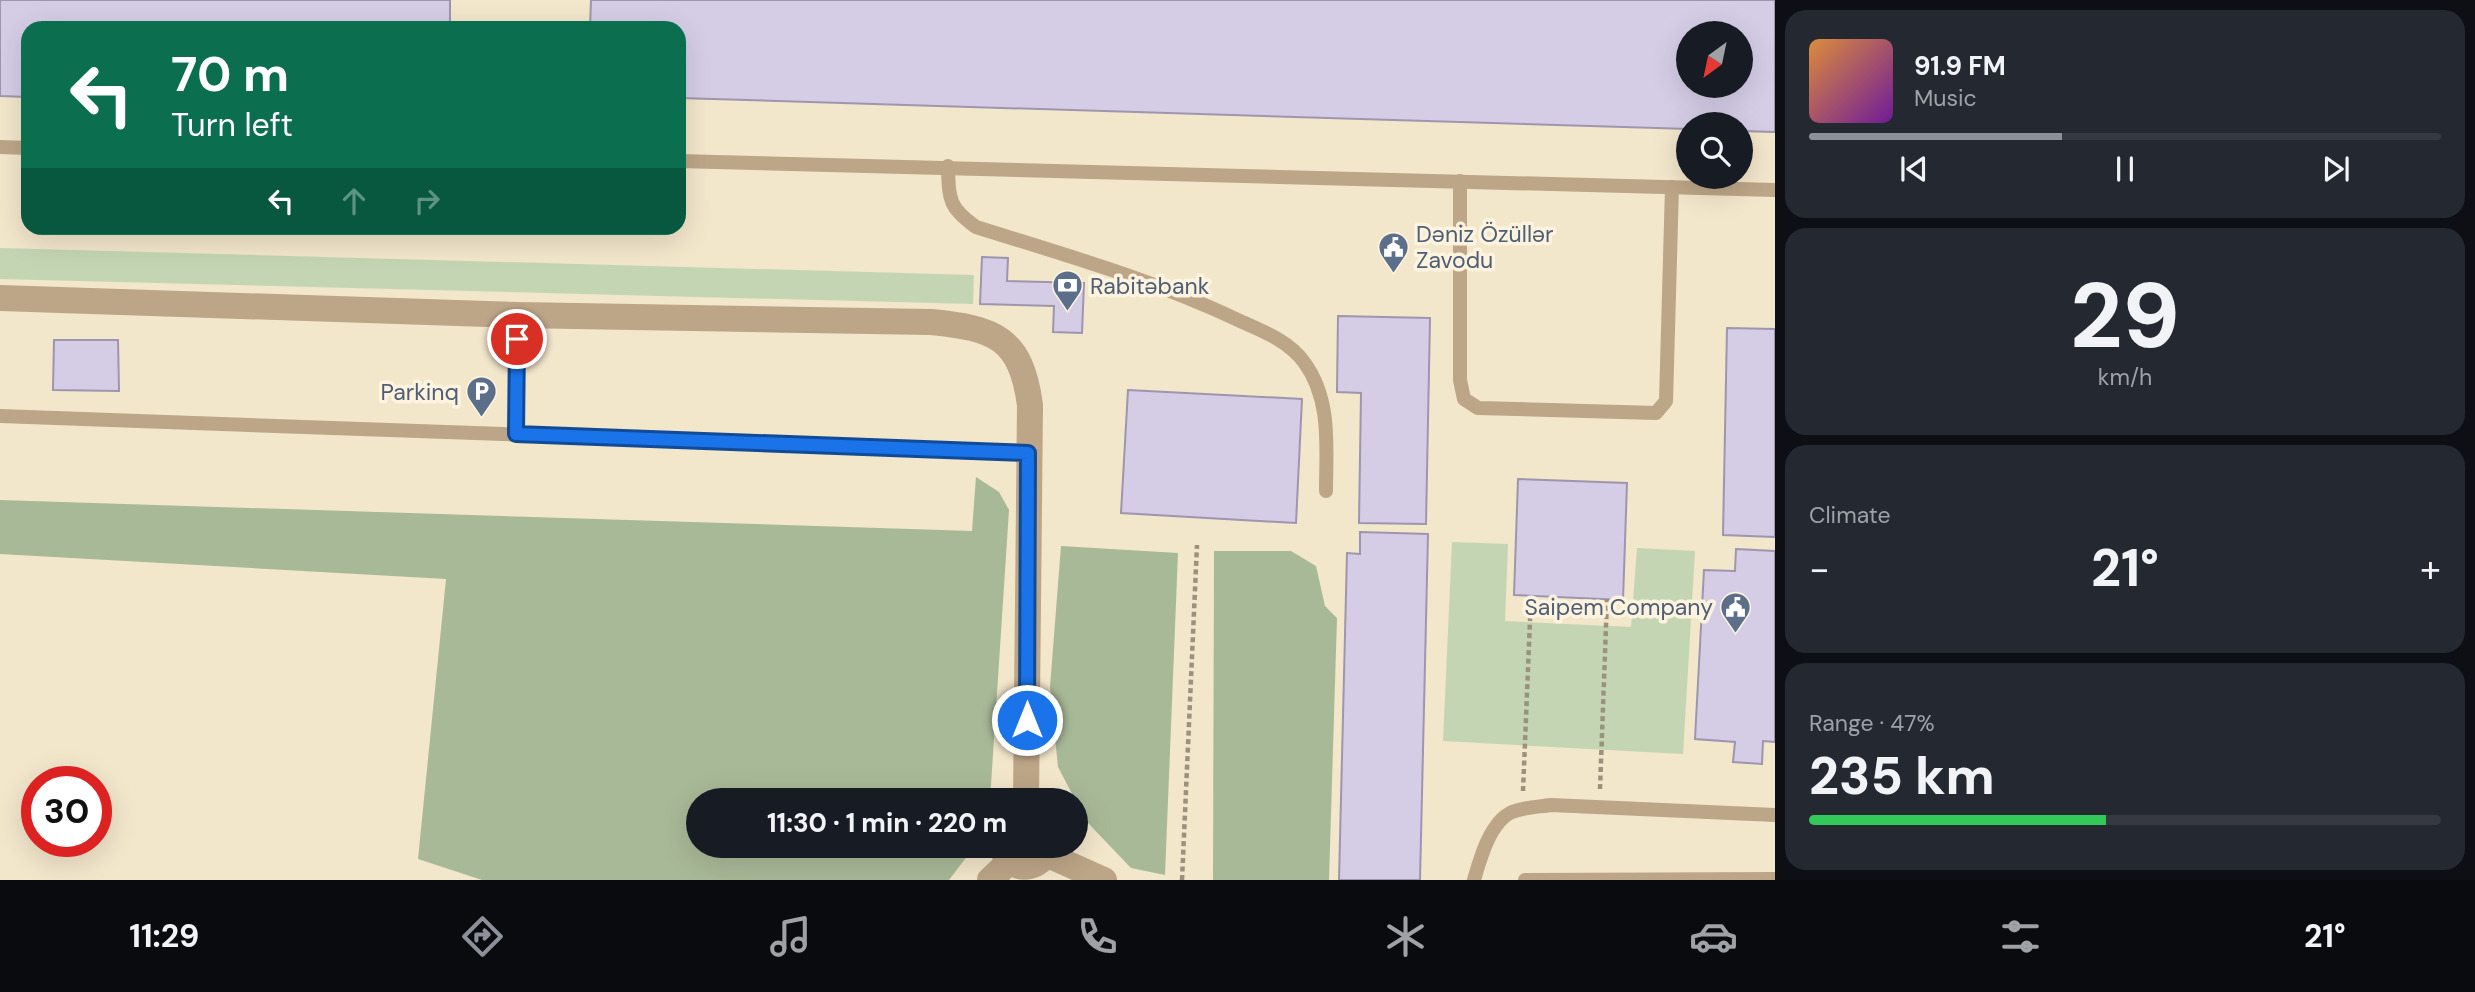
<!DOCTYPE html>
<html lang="en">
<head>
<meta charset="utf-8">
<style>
  :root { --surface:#171b24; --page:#242831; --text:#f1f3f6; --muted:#9ea1a6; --line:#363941; --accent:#8c9099 }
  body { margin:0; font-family:"DM Sans",sans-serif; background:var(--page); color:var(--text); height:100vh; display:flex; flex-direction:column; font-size:26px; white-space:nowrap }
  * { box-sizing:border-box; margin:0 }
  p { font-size:23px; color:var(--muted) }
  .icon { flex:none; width:38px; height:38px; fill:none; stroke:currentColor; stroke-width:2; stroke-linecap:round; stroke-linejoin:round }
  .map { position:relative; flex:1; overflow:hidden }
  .details { display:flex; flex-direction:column; gap:10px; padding:10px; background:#0d0f14; width:700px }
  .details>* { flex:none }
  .hud { position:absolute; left:21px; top:21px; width:665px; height:214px; border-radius:21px; box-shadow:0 7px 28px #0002; background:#0b6e4f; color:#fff; overflow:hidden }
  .needle { width:46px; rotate:213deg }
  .buttons { position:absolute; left:1676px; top:21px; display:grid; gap:14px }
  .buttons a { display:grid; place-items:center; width:77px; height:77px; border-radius:50%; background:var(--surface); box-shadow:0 7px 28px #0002; font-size:35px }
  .speed { position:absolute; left:21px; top:766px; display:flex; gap:14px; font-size:35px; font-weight:700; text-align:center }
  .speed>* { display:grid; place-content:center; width:91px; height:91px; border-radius:50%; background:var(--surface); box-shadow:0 7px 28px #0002; line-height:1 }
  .speed .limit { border:10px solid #d22; background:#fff; color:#111 }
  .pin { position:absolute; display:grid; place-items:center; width:60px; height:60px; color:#fff; margin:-30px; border:4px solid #fff; border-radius:50%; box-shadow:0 2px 7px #0007 }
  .me { position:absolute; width:77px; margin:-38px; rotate:0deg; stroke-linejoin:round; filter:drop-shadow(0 0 5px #0008) }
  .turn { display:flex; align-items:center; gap:24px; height:147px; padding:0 35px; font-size:32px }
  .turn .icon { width:91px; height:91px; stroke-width:2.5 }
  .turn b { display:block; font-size:49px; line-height:60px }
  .lanes { display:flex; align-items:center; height:66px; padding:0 35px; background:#0003; justify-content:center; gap:35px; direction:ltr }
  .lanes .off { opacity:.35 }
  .big { font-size:52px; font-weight:800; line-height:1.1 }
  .details .card { flex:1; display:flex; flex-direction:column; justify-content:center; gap:10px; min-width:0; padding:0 24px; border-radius:21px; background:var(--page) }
  .details .dial { align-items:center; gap:0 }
  .dial b { font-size:91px; line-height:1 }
  .song { display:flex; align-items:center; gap:21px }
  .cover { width:84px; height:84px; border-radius:10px; background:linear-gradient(135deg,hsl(30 70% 55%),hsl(280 70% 35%)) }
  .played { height:7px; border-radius:4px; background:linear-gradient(90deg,var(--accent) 40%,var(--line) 40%) }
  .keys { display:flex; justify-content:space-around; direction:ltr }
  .heat { display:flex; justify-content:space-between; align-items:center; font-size:38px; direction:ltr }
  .charge { height:10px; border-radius:5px; background:linear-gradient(90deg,#34c759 47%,var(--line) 0) }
  .trip { position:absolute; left:686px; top:788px; width:402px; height:70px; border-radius:35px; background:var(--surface); box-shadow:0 7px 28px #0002; font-weight:800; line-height:70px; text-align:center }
  .tab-bar { display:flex; height:112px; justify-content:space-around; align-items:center; background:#090b0e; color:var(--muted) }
  .tab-bar .icon { width:49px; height:49px }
  .tab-bar .selected { color:var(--accent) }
  .tab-bar b { font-size:32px; color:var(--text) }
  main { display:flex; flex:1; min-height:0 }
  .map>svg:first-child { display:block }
</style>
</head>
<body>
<main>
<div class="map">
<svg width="1775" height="880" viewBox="0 0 1775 880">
  <rect width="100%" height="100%" fill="#f2e6cb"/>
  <!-- green -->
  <g fill="#c3d5b2">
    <path d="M0,248l974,27 -1,29 -973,-25z"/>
    <path d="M1452,542l56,2 -3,77 126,6 6,-79 58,3 -12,203 -240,-13z"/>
  </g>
  <!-- forest -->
  <g fill="#a8b997">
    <path d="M976,477l23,15 10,18 -19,290h-292v45h274l-4,10 -19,25h-467l-64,-21 28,-280 -446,-25v-54l972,31z"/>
    <path d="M1061,546l117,7 -13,322 -34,-7 -44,-46 -29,-55 -8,-80z"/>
    <path d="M1214,551h77l25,15 9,40 12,12 -8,262h-116z"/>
  </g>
  <!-- building -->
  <g fill="#d5cce6" stroke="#9e95ae" stroke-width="2" fill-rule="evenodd">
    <path d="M0,0h450v28h-422v69l-28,-1z"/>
    <path d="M591,0h1184v132l-34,-1v-7h-52v5l-1010,-31v-70h-89zM1689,33h52v53h-52z"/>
    <path d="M982,257l26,1 -1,23 77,2 -2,50 -29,-1 1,-26 -74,-2z"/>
    <path d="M1338,316l92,2 -4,206 -67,-1 2,-130 -24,-1z"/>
    <path d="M1727,328l48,1v208l-52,-2z"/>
    <path d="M54,340h64l1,51 -66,-1z"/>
    <path d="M1128,390l174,9 -6,124 -175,-10z"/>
    <path d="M1518,479l109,4 -4,117 -109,-5z"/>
    <path d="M1360,532l68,2 -8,346h-81l8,-327 13,1z"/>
    <path d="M1736,549l39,2v191l-12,-1 -1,23 -29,-2 2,-20 -40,-3 9,-169 31,1z"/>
  </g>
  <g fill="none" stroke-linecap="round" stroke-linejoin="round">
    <!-- path -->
    <g stroke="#9b927e" stroke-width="4.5" stroke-dasharray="5 3.5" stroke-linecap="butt">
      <path d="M1600,789l7,-190"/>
      <path d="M1523,791l8,-195"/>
      <path d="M1182,880l15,-335"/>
    </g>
    <!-- service -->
    <g stroke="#bda587" stroke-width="14">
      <path d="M0,147l28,1"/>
      <path d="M679,161l1096,29"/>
      <path d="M948,166c1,33 0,41 28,61 89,28 178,53 262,93 24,11 50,20 66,42 28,38 22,86 22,129"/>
      <path d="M1460,181v199l4,19 14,9 178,5 10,-12 6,-214"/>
      <path d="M0,416l1029,37"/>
      <path d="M516,434l1,-119"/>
      <path d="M1474,880c6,-21 16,-58 38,-68 12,-5 26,-5 39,-7l224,10"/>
      <path d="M1525,880l250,-1"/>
    </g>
    <!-- minor -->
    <g stroke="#bda587" stroke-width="26">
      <path d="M0,298l517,17 414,7c64,6 90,16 99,83l-4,395"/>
      <path d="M1001,845c7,30 41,28 49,0"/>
      <path d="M1048,855l56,25"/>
      <path d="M990,880l19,-18"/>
    </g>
  </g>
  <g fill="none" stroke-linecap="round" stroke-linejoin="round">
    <defs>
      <path id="route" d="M517,339l-1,95 512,19 -1,267"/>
    </defs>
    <!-- route casing -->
    <use href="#route" stroke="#114b97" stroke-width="18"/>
    <!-- route -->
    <use href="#route" stroke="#1a73e8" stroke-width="12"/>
  </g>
  <!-- icons -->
  <defs>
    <symbol id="civic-pin" viewBox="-11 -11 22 30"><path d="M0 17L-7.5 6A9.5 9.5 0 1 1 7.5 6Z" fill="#5c6f8a" stroke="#fdf3de"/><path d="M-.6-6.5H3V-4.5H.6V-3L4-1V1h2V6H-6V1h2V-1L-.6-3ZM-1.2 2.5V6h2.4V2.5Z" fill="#fff"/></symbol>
    <symbol id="bank-pin" viewBox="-11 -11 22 30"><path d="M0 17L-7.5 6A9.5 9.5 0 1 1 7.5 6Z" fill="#5c6f8a" stroke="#fdf3de"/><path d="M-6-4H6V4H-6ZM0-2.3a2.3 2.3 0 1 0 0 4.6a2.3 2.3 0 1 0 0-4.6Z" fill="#fff"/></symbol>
    <symbol id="parking-pin" viewBox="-11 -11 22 30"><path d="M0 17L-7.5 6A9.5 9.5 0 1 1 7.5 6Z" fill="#5c6f8a" stroke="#fdf3de"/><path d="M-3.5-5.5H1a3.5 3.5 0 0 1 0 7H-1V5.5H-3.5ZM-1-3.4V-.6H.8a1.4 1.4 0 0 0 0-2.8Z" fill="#fff"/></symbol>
  </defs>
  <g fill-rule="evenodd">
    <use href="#civic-pin" x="1376" y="230" width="35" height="47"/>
    <use href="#bank-pin" x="1050" y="268" width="35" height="47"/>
    <use href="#parking-pin" x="464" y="374" width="35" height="47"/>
    <use href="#civic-pin" x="1718" y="590" width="35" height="47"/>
  </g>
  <g text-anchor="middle" stroke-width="7" stroke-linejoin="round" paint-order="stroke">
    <!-- service labels -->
    <g font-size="23" fill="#4e5e75" stroke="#fdf3de" text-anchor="start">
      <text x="1416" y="242">Dəniz Özüllər<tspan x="1416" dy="26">Zavodu</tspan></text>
      <text x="1090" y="294">Rabitəbank</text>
      <text x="459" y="400" text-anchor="end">Parkinq</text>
      <text x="1713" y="615" text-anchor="end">Saipem Company</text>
    </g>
  </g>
</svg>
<div class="buttons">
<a><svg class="needle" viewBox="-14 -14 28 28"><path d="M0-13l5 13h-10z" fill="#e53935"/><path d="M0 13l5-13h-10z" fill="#9ea1a6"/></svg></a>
<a><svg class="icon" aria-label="search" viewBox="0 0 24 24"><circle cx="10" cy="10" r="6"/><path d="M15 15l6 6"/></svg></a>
</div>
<div class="speed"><div class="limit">30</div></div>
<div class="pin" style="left:517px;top:339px;background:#d93025"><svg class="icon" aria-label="arrive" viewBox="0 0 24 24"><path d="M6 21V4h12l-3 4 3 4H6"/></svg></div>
<svg class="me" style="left:1027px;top:720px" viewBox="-20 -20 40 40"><circle r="17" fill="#1a73e8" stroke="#fff" stroke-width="3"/><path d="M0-11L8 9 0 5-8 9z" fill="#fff"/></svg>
<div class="trip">11:30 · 1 min · 220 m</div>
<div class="hud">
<div class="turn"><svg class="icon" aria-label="left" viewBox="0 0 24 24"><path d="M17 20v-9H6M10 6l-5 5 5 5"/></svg><div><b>70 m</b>Turn left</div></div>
<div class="lanes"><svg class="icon" aria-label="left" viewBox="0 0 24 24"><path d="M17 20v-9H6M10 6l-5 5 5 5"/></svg><svg class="icon off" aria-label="ahead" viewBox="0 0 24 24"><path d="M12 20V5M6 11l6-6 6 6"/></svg><svg class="icon off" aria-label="right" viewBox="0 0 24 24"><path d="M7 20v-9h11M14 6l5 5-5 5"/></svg></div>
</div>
</div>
<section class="details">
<div class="card">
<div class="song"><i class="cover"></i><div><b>91.9 FM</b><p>Music</p></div></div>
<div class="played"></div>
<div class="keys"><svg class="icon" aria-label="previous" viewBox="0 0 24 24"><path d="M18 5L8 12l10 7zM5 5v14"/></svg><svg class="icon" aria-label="pause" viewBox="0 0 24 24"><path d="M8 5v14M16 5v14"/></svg><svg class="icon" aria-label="next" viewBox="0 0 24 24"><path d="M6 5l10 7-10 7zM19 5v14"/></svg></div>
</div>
<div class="card dial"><b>29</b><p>km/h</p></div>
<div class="card"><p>Climate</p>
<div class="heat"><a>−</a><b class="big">21°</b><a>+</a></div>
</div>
<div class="card"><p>Range · 47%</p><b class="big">235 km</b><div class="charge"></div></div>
</section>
</main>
<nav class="tab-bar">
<b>11:29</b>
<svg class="icon selected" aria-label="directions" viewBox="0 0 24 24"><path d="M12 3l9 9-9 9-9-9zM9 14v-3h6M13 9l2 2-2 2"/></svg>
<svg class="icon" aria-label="music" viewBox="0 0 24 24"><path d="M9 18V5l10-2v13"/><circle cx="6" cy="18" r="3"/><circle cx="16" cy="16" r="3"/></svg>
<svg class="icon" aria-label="phone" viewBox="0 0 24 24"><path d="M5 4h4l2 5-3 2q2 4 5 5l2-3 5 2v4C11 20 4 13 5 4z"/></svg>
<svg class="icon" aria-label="climate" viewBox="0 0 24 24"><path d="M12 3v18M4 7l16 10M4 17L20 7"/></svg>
<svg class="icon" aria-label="car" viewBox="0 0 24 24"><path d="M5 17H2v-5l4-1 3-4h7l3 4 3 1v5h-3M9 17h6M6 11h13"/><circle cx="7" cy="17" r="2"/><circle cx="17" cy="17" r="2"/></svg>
<svg class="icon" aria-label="filters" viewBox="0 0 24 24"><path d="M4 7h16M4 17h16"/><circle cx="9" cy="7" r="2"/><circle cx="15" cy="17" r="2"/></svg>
<b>21°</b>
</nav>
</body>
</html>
